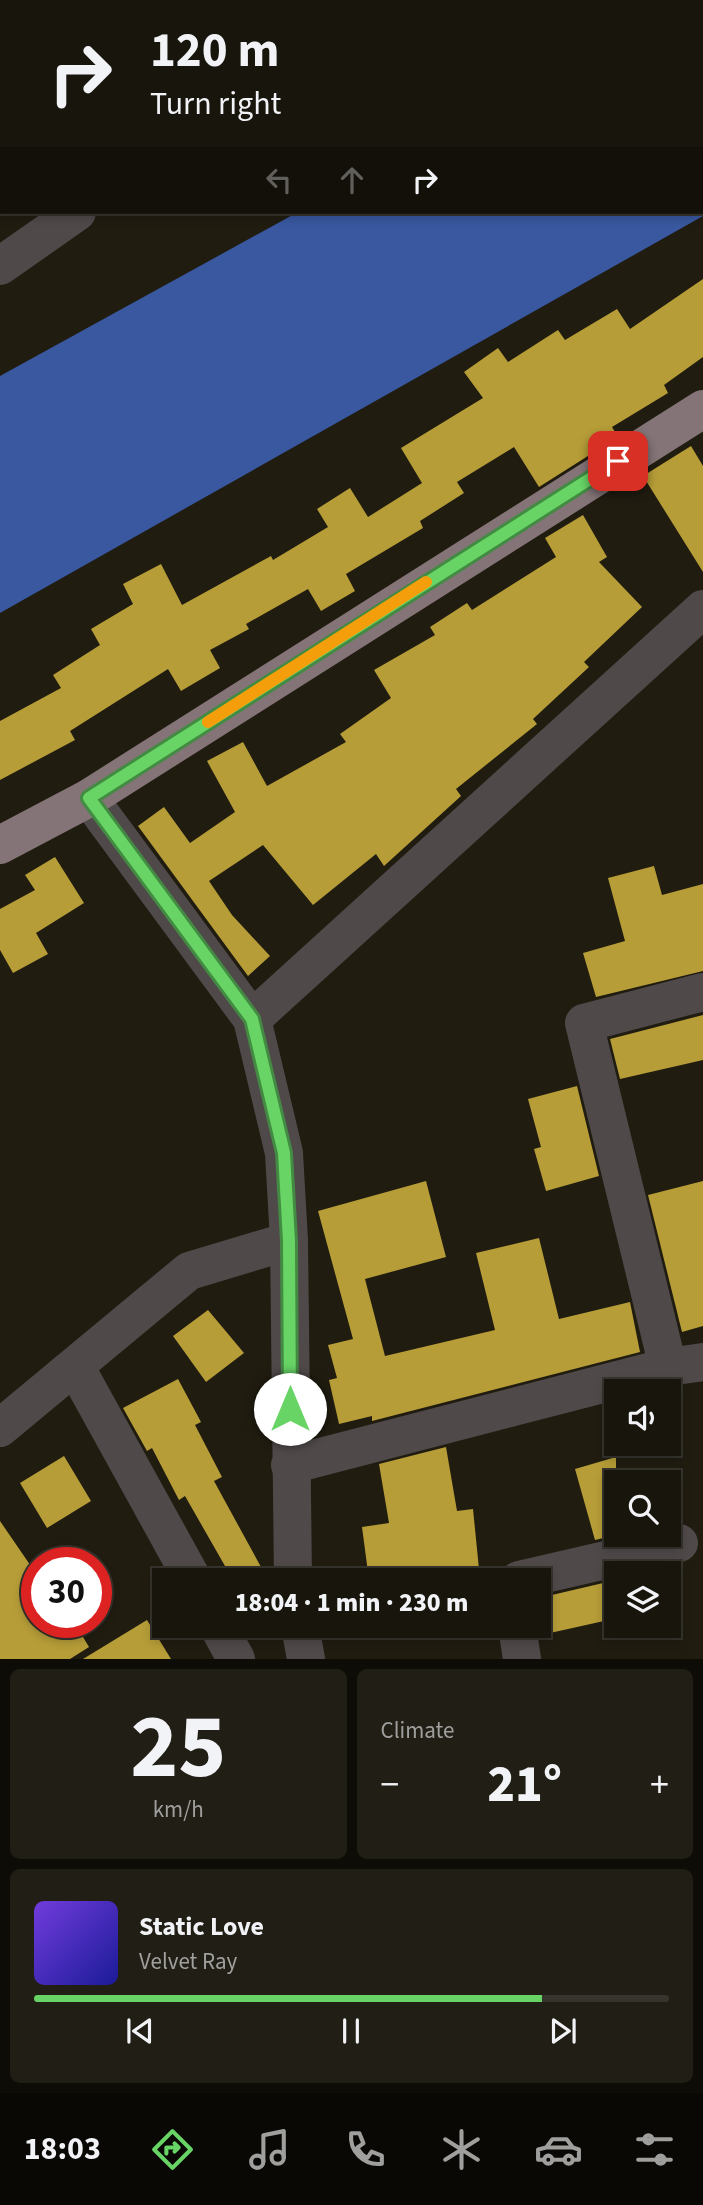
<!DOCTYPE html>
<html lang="en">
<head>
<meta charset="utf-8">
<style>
  :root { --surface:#18150c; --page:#211e15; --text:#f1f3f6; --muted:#9f9f9d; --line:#36342d; --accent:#67d465 }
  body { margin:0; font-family:"Source Sans 3",sans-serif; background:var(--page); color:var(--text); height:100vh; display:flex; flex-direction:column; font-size:26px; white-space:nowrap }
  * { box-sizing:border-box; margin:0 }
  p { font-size:23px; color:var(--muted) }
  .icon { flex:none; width:38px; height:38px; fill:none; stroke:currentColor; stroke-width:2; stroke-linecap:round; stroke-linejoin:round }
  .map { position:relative; height:1659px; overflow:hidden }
  .drawer { display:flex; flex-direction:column; gap:10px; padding:10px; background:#0d0c07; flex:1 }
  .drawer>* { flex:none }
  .banner { position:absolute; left:0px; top:0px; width:704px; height:214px; box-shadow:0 4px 10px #0003,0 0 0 2px var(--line); background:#18150c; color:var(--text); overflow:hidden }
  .controls { position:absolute; left:604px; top:1379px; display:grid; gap:14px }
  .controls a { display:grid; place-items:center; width:77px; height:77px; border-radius:0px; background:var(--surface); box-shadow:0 4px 10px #0003,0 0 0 2px var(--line); font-size:35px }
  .speed { position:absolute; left:21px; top:1547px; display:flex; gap:14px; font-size:35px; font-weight:700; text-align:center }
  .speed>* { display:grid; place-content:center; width:91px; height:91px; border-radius:50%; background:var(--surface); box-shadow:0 4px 10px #0003,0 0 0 2px var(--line); line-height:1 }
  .speed .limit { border:10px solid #d22; background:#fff; color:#111 }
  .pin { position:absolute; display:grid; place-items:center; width:60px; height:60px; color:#fff; margin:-30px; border-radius:14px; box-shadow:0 4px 10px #0006 }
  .me { position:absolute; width:77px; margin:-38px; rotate:0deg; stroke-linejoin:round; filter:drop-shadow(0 0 5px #0008) }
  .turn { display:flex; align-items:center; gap:24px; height:147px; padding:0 35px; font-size:32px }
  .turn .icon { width:91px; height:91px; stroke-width:2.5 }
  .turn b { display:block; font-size:49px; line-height:60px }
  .lanes { display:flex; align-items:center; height:66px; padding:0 35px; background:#0003; justify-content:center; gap:35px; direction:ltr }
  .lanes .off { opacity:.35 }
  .big { font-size:52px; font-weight:800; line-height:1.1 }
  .drawer .widget { flex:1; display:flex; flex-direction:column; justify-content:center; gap:10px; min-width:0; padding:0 24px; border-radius:10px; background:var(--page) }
  .drawer .dial { align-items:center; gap:0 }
  .dial b { font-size:91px; line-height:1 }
  .song { display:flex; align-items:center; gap:21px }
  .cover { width:84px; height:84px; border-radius:10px; background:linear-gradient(135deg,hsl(260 70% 55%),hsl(240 70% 35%)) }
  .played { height:7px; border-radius:4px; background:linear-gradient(90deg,var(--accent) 80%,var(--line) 80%) }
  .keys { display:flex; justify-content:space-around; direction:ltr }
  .heat { display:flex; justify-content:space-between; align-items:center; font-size:38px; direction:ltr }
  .drawer .tiles { flex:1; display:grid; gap:10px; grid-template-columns:1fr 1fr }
  .widget:last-child { grid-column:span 2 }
  .trip { position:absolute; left:152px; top:1568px; width:399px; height:70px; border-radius:0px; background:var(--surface); box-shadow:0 4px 10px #0003,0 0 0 2px var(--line); font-weight:800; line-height:70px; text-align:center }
  .tabs { display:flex; height:112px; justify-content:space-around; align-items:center; background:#0a0805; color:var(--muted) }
  .tabs .icon { width:49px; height:49px }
  .tabs .active { color:var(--accent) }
  .tabs b { font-size:32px; color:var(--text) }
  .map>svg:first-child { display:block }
</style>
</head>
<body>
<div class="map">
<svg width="703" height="1659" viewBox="0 0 703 1659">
  <rect width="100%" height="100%" fill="#201c10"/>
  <!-- water -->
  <path fill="#3958a0" d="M667,0h36v216l-703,397v-237l298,-164h404v-210h-38z"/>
  <!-- building -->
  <g fill="#b69d38">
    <path d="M703,279v78l-39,28 4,8 -56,34 6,10 -79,50 -25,-40 -57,35 7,11 -44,28 3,7 -77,46 9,17 -34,20 -13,-22 -62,35 3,5 -39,21 10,18 -39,23 -13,-22 -98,62 5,9 -75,40v-59l61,-33 -8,-13 47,-30 -9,-16 42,-25 -10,-20 38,-20 21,41 89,-49 2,4 55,-33 -11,-18 33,-21 18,29 54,-34 -21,-35 82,-50 -19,-26 34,-24 10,14 50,-32 7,10 52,-31 13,20z"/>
    <path d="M691,446l12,20v106l-60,-96z"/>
    <path d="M583,515l24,42 -8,5 43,45 -58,55 5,5 -56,52 4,5 -81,65 5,7 -77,70 -8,-12 -63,51 -50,-60 -54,36 23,34 38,41 -22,20 -110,-150 26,-19 26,36 45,-31 -28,-51 36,-19 24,44 79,-44 -6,-8 51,-36 -17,-28 61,-35 -5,-8 37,-24 5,7 84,-53 -11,-19z"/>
    <path d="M55,857l29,46 -48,30 12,21 -35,19 -13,-23v-41l35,-19 -10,-15z"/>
    <path d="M654,866l8,29 41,-11v87l-107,26 -13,-44 42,-12 -17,-63z"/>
    <path d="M703,1015v45l-83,19 -10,-40z"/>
    <path d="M577,1086l22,90 -53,15 -12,-42 7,-2 -13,-48z"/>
    <path d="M426,1181l20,76 -81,22 20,77 110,-26 -19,-77 63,-15 20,81 71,-17 10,50 -268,69v-5l-33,8 -10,-44 8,-2 -9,-33 25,-6 -35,-128z"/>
    <path d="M703,1181v145l-21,6 -34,-137z"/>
    <path d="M208,1310l36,43 -38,29 -33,-46z"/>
    <path d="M178,1379l23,43 -6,3 27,52 -8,4 47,86 -23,13h-5l-48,-84 -6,4 -27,-52 -5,3 -24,-43z"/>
    <path d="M446,1447l11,64 16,-2 6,60 -61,7v4h-49l-7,-53 27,-4 -10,-59z"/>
    <path d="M64,1456l27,45 -44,27 -27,-45z"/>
    <path d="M616,1457v78l-21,5 -20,-71z"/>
    <path d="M0,1521l37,54v47h37l15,25 -19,12h-70z"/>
    <path d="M668,1568l12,50 -12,2v-47h-23z"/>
    <path d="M616,1580v46h31l-40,10 -3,-15 -63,14 -2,-37z"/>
    <path d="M147,1620l24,39h-88z"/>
  </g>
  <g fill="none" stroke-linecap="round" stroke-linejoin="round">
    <!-- street -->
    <g stroke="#50494a" stroke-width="38">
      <path d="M236,0v2"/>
      <path d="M135,2l6,-2"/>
      <path d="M432,2l3,-2"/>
      <path d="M0,40l2,-1"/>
      <path d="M0,266l77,-54"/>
      <path d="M89,798l163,221 32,134 5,88 4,339"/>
      <path d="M252,1019l451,-410"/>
      <path d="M668,1367l-84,-344 119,-31"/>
      <path d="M76,1368l117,212"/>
      <path d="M0,1428l189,-157 100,-30"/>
      <path d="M290,1465l378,-98 35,-5"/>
      <path d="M519,1580l160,-37"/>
      <path d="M218,1626l18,33"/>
      <path d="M300,1626l6,33"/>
      <path d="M517,1626l5,33"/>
    </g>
    <!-- primary -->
    <path stroke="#847477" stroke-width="38" d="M0,845l89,-47 614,-389"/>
  </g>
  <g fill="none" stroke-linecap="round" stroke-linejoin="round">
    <defs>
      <path id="route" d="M290,1409l-1,-168 -5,-88 -32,-134 -163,-221 529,-337"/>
    </defs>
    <!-- route casing -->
    <use href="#route" stroke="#438a42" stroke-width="18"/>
    <!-- route -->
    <use href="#route" stroke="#67d465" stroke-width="12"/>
    <!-- slow -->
    <path stroke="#f59e0b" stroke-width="12" d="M208,722l218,-140"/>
  </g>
</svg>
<div class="controls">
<a><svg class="icon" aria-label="sound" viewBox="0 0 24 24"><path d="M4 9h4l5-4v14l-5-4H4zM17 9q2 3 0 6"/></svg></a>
<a><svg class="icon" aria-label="search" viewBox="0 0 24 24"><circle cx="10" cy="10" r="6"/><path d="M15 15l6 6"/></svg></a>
<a><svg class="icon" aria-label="layers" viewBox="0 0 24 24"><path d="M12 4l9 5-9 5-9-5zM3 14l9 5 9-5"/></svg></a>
</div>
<div class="speed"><div class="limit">30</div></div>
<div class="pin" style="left:618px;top:461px;background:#d93025"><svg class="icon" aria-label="arrive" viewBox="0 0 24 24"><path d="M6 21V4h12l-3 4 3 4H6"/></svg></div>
<svg class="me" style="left:290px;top:1409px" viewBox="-20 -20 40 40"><circle r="19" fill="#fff"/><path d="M0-13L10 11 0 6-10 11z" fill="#67d465"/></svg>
<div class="trip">18:04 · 1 min · 230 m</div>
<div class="banner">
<div class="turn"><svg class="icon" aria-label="right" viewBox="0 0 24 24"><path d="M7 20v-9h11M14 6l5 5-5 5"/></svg><div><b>120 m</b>Turn right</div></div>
<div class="lanes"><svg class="icon off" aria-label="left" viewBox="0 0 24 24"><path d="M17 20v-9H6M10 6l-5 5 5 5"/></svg><svg class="icon off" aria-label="ahead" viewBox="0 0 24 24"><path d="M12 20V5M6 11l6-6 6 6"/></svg><svg class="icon" aria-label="right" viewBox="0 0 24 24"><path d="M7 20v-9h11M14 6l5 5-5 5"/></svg></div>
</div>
</div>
<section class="drawer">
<div class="tiles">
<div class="widget dial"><b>25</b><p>km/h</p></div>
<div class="widget"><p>Climate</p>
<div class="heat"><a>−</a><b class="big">21°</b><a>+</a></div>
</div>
<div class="widget">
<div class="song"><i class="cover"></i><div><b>Static Love</b><p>Velvet Ray</p></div></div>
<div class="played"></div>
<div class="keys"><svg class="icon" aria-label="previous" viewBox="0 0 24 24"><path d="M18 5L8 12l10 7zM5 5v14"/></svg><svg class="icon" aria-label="pause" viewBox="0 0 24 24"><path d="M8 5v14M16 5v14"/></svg><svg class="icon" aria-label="next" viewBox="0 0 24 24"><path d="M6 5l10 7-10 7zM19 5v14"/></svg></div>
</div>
</div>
</section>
<nav class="tabs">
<b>18:03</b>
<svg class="icon active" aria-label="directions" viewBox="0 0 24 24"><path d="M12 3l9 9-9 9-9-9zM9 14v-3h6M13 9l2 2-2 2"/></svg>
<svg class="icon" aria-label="music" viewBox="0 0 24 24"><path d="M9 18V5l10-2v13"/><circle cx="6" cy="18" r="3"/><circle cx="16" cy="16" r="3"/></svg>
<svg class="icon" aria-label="phone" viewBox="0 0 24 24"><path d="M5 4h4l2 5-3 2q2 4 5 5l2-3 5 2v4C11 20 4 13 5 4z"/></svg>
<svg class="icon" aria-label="climate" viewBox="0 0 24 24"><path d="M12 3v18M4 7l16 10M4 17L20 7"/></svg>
<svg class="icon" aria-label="car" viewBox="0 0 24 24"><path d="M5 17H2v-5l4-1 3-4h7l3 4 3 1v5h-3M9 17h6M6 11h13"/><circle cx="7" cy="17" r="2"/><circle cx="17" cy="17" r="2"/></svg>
<svg class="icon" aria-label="filters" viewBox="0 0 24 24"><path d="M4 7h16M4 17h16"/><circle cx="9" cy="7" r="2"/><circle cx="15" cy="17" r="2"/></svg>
</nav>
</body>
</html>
